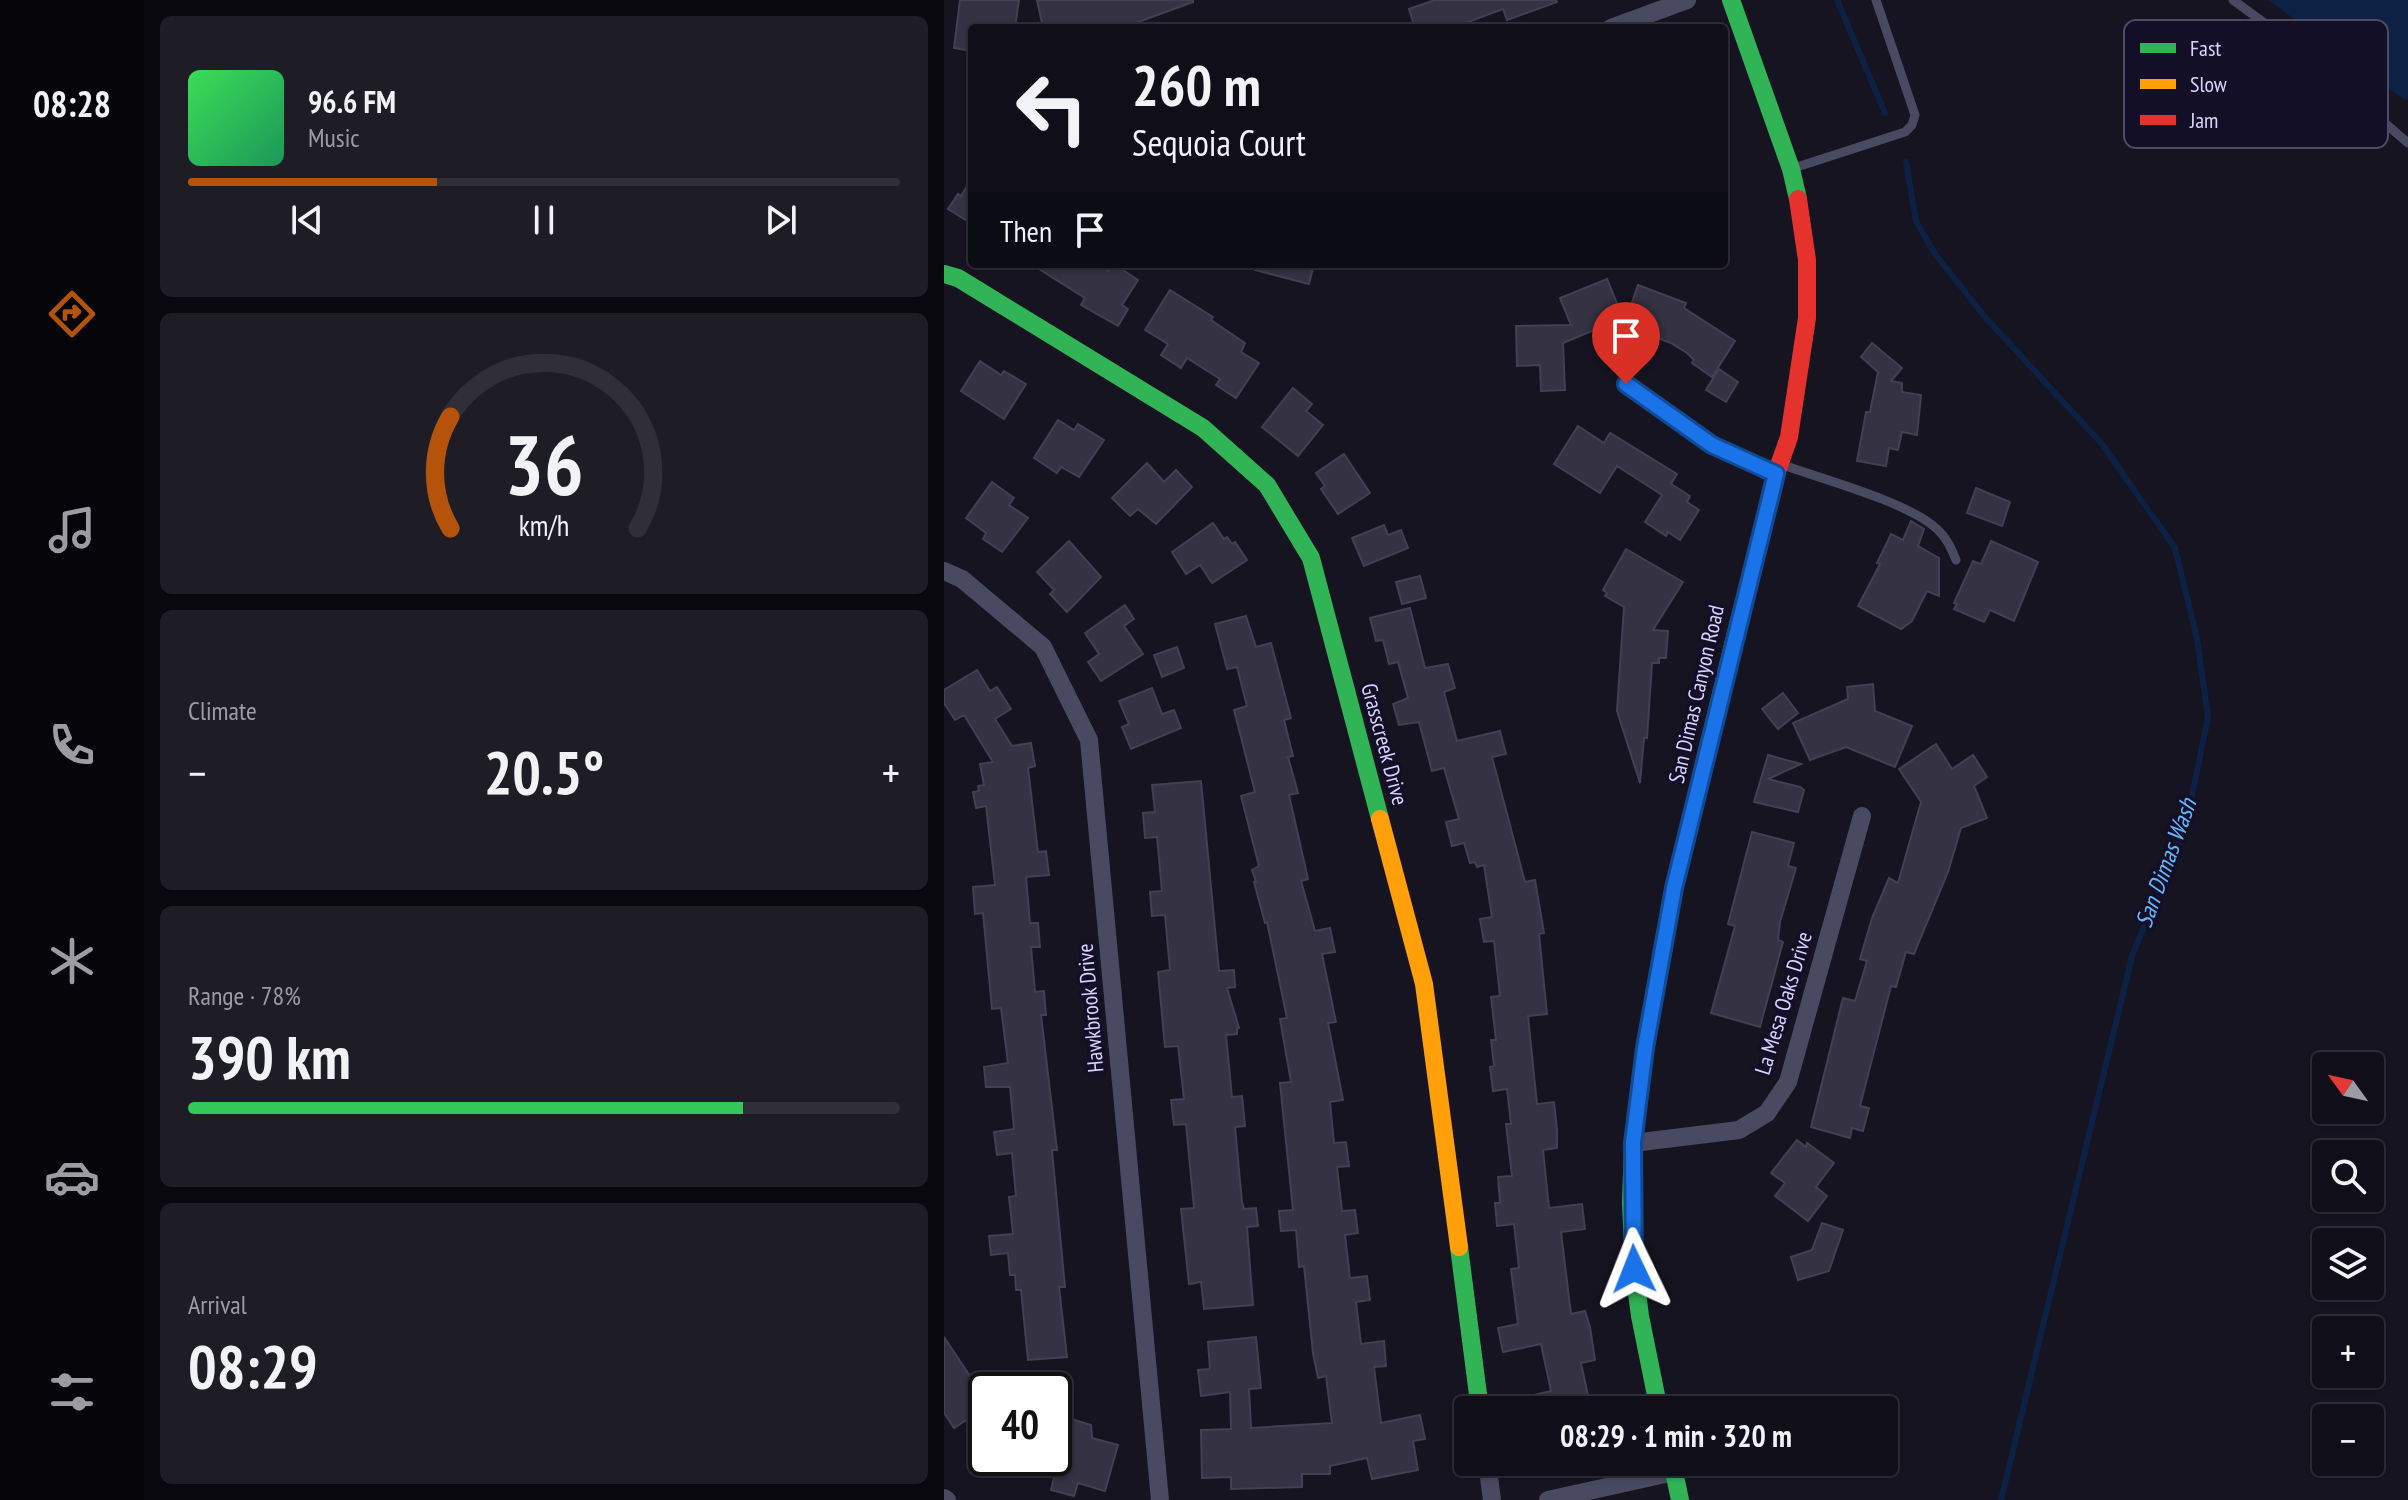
<!DOCTYPE html>
<html lang="en">
<head>
<meta charset="utf-8">
<style>
  :root { --surface:#100f19; --page:#1e1d26; --text:#f1f3f6; --muted:#9c9ca2; --line:#302f38; --accent:#b45309 }
  body { margin:0; font-family:"PT Sans Narrow",sans-serif; background:var(--page); color:var(--text); height:100vh; display:flex; flex-direction:column; font-size:30px; white-space:nowrap }
  * { box-sizing:border-box; margin:0 }
  p { font-size:26px; color:var(--muted) }
  .icon { flex:none; width:44px; height:44px; fill:none; stroke:currentColor; stroke-width:2; stroke-linecap:round; stroke-linejoin:round }
  .map { position:relative; flex:1; overflow:hidden }
  .panel { display:flex; flex-direction:column; gap:16px; padding:16px; background:#09080e; width:800px }
  .panel>* { flex:none }
  .guide { position:absolute; left:24px; top:24px; width:760px; height:244px; border-radius:8px; box-shadow:0 2px 6px #0004,0 0 0 2px var(--line); background:#100f19; color:var(--text); overflow:hidden }
  .needle { width:52px; rotate:303deg }
  .buttons { position:absolute; left:1368px; top:1052px; display:grid; gap:16px }
  .buttons a { display:grid; place-items:center; width:72px; height:72px; border-radius:8px; background:var(--surface); box-shadow:0 2px 6px #0004,0 0 0 2px var(--line); font-size:40px }
  .speed { position:absolute; left:24px; top:1372px; display:flex; gap:16px; font-size:40px; font-weight:700; text-align:center }
  .speed>* { display:grid; place-content:center; width:104px; height:104px; border-radius:50%; background:var(--surface); box-shadow:0 2px 6px #0004,0 0 0 2px var(--line); line-height:1 }
  .speed .limit { border:4px solid #111; border-radius:12px; background:#fff; color:#111 }
  .pin { position:absolute; display:grid; place-items:center; width:68px; height:68px; color:#fff; margin:-82px -34px; border-radius:50% 50% 50% 0; rotate:-45deg; box-shadow:0 0 8px #0007 }
  .pin .icon { rotate:45deg }
  .me { position:absolute; width:88px; margin:-44px; rotate:358deg; stroke-linejoin:round; filter:drop-shadow(0 0 6px #0008) }
  .turn { display:flex; align-items:center; gap:28px; height:168px; padding:0 32px; font-size:36px }
  .turn .icon { width:104px; height:104px; stroke-width:2.5 }
  .turn b { display:block; font-size:56px; line-height:68px }
  .then { display:flex; align-items:center; height:76px; padding:0 32px; background:#0003; gap:16px; font-size:30px }
  .big { font-size:60px; font-weight:700; line-height:1.1 }
  .panel .tile { flex:1; display:flex; flex-direction:column; justify-content:center; gap:12px; min-width:0; padding:0 28px; border-radius:12px; background:var(--page) }
  .panel .dial { align-items:center; gap:0 }
  .dial svg { height:208px; overflow:visible; fill:none; stroke:var(--line); stroke-width:7; stroke-linecap:round; text-anchor:middle }
  .dial text { fill:var(--text); stroke:none }
  .song { display:flex; align-items:center; gap:24px }
  .cover { width:96px; height:96px; border-radius:12px; background:linear-gradient(135deg,hsl(130 70% 55%),hsl(150 70% 35%)) }
  .played { height:8px; border-radius:4px; background:linear-gradient(90deg,var(--accent) 35%,var(--line) 35%) }
  .keys { display:flex; justify-content:space-around; direction:ltr }
  .heat { display:flex; justify-content:space-between; align-items:center; font-size:44px; direction:ltr }
  .charge { height:12px; border-radius:6px; background:linear-gradient(90deg,#34c759 78%,var(--line) 0) }
  .trip { position:absolute; left:510px; top:1396px; width:444px; height:80px; border-radius:8px; background:var(--surface); box-shadow:0 2px 6px #0004,0 0 0 2px var(--line); font-weight:700; line-height:80px; text-align:center }
  main { display:flex; flex:1; min-height:0 }
  .dock { display:flex; flex-direction:column; width:144px; justify-content:space-around; align-items:center; background:#06060a; color:var(--muted) }
  .dock .icon { width:56px; height:56px }
  .dock .current { color:var(--accent) }
  .dock b { font-size:36px; color:var(--text) }
  .map>svg:first-child { display:block }
</style>
</head>
<body>
<main>
<nav class="dock">
<b>08:28</b>
<svg class="icon current" aria-label="directions" viewBox="0 0 24 24"><path d="M12 3l9 9-9 9-9-9zM9 14v-3h6M13 9l2 2-2 2"/></svg>
<svg class="icon" aria-label="music" viewBox="0 0 24 24"><path d="M9 18V5l10-2v13"/><circle cx="6" cy="18" r="3"/><circle cx="16" cy="16" r="3"/></svg>
<svg class="icon" aria-label="phone" viewBox="0 0 24 24"><path d="M5 4h4l2 5-3 2q2 4 5 5l2-3 5 2v4C11 20 4 13 5 4z"/></svg>
<svg class="icon" aria-label="climate" viewBox="0 0 24 24"><path d="M12 3v18M4 7l16 10M4 17L20 7"/></svg>
<svg class="icon" aria-label="car" viewBox="0 0 24 24"><path d="M5 17H2v-5l4-1 3-4h7l3 4 3 1v5h-3M9 17h6M6 11h13"/><circle cx="7" cy="17" r="2"/><circle cx="17" cy="17" r="2"/></svg>
<svg class="icon" aria-label="filters" viewBox="0 0 24 24"><path d="M4 7h16M4 17h16"/><circle cx="9" cy="7" r="2"/><circle cx="15" cy="17" r="2"/></svg>
</nav>
<section class="panel">
<div class="tile">
<div class="song"><i class="cover"></i><div><b>96.6 FM</b><p>Music</p></div></div>
<div class="played"></div>
<div class="keys"><svg class="icon" aria-label="previous" viewBox="0 0 24 24"><path d="M18 5L8 12l10 7zM5 5v14"/></svg><svg class="icon" aria-label="pause" viewBox="0 0 24 24"><path d="M8 5v14M16 5v14"/></svg><svg class="icon" aria-label="next" viewBox="0 0 24 24"><path d="M6 5l10 7-10 7zM19 5v14"/></svg></div>
</div>
<div class="tile dial"><svg viewBox="0 0 100 80">
<path d="M14 69A42 42 0 1 1 86 69"/>
<path d="M14 69A42 42 0 0 1 14 26" stroke="#b45309"/>
<text x="50" y="56" font-size="32" font-weight="700">36</text>
<text x="50" y="72" font-size="11">km/h</text>
</svg></div>
<div class="tile"><p>Climate</p>
<div class="heat"><a>−</a><b class="big">20.5°</b><a>+</a></div>
</div>
<div class="tile"><p>Range · 78%</p><b class="big">390 km</b><div class="charge"></div></div>
<div class="tile"><p>Arrival</p><b class="big">08:29</b></div>
</section>
<div class="map">
<svg width="1464" height="1500" viewBox="0 0 1464 1500">
  <rect width="100%" height="100%" fill="#161421"/>
  <!-- water -->
  <path fill="#0d2144" d="M1324,0h140v99l-3,1z"/>
  <g fill="none" stroke-linecap="round" stroke-linejoin="round">
    <!-- stream -->
    <g stroke="#0d2144" stroke-width="6">
      <path d="M893,0l48,113"/>
      <path d="M962,162l10,59 19,33 50,63 117,127 73,104 22,91 11,78 -21,103 -55,136 -131,544"/>
    </g>
  </g>
  <!-- building -->
  <g fill="#343243" stroke="#433f54" stroke-width="2">
    <path d="M16,0h59l-4,28h-43v23l-18,-3z"/>
    <path d="M93,0h156v2l-71,26h-79z"/>
    <path d="M491,0h121l1,2 -50,18 -4,-11 -51,19h-37l-6,-19z"/>
    <path d="M28,178v46l-24,-15 10,-15 3,2z"/>
    <path d="M87,264h66l11,7 6,-7 24,16 -16,25 6,4 -10,17 -37,-21 4,-7z"/>
    <path d="M311,264h59l-5,20 -54,-14z"/>
    <path d="M663,279l16,39 -60,25 2,47 -24,1 -1,-26 -23,1 -1,-40 55,-1 -11,-27z"/>
    <path d="M694,285l48,18 -2,5 51,33 -23,36 -20,-14 2,-3 -7,-7 -16,-10 -36,-13 7,-20 -15,7z"/>
    <path d="M226,290l43,27 -2,3 34,23 -4,9 18,11 -23,35 -20,-13 4,-6 -33,-21 -6,10 -20,-13 7,-11 -23,-14z"/>
    <path d="M928,343l30,25 -11,13 11,2v9l19,3 -4,40 -15,-3 -4,18 -9,-2 -3,18 -29,-5 9,-49h4l8,-40 -17,-15z"/>
    <path d="M36,361l21,14 3,-4 22,13 -22,35 -43,-28z"/>
    <path d="M775,369l19,13 -12,20 -20,-12z"/>
    <path d="M349,388l19,16 -6,7 17,14 -25,31 -36,-29z"/>
    <path d="M114,420l16,10 4,-6 26,16 -25,37 -18,-10 -4,6 -23,-15z"/>
    <path d="M634,426l26,17 6,-10 67,41 -6,10 19,12 -3,6 12,8 -19,30 -12,-8 -2,4 -21,-14 17,-27 -45,-29 -17,27 -46,-29z"/>
    <path d="M400,454l26,39 -32,21 -17,-25 4,-3 -9,-13z"/>
    <path d="M203,463l17,19 12,-12 16,17 -36,37 -18,-15 -8,7 -18,-18z"/>
    <path d="M48,482l22,16 -5,7 19,13 -26,34 -19,-13 3,-6 -20,-15z"/>
    <path d="M1032,488l34,14 -8,24 -35,-13z"/>
    <path d="M967,521l13,8 -6,17 21,12v38l-12,-5 -15,30 -11,8 -43,-23 22,-42 -3,-1 14,-29 12,6z"/>
    <path d="M269,523l11,16 3,-2 5,7 3,-2 12,18 -35,23 -12,-18 -14,9 -14,-22z"/>
    <path d="M440,525l4,10 13,-5 7,18 -44,18 -12,-28z"/>
    <path d="M125,541l32,36 -34,35 -17,-18 4,-4 -17,-18z"/>
    <path d="M1047,541l47,21 -24,59 -24,-11 -6,12 -30,-13 3,-5 -3,-1 19,-42 8,3z"/>
    <path d="M682,549l57,33 -30,48 15,1 -2,27h-7v5h-7l-5,75h-3l-4,45 -23,-72 7,-104 -19,-11 2,-3 -4,-3z"/>
    <path d="M476,576l6,22 -24,6 -6,-22z"/>
    <path d="M181,605l9,14 -10,7 19,28 -42,27 -13,-19 11,-8 -14,-21z"/>
    <path d="M466,608l15,60 23,-4 7,24 -11,4 13,49 43,-10 6,23 -14,3 33,125 10,-2 9,53 -5,1 8,80 -19,2 9,88 17,-2 3,28v18l-14,2 6,58 33,-4 3,25 -24,3 10,82 14,-3 5,16 5,33 -14,3 10,47h-91l-1,-7 52,-12 -10,-47 -38,8 -5,-24 20,-4 -7,-55 8,-1 -5,-44 -17,2 -2,-23h5l-2,-26 14,-1 -6,-52h5l-4,-35 -14,2 -3,-24 4,-1 -3,-26h5l-5,-43 9,-1 -6,-55 -10,1 -4,-23 12,-2 -8,-52 -7,2 -2,-5 -5,1 -6,-20 -12,3 -6,-24 13,-3 -15,-51 -12,3 -13,-49 -20,3 -6,-21 15,-6 -10,-36 -9,2 -6,-24 -7,1 -6,-23z"/>
    <path d="M302,616l10,31 15,-4 20,75 -7,2 9,36 -5,1 10,36 -9,2 19,84 -7,2 14,50 15,-3 5,24 -13,2 14,68 -8,1 15,77 -13,2 4,41 12,-1 3,24 -12,1 5,44 13,-1 3,23 -13,2 5,43 17,-2 3,24 -14,2 5,42 23,-3 2,25 -12,1 7,56 39,-8 5,24 -12,2 5,29 -46,9 -5,-21 -37,8v8h-28v13l-71,2v-12l-29,1 -1,-48 30,-1 -1,-37 -29,4 -3,-26 12,-1 -2,-27 48,-5 5,51 -12,1 2,39 81,-5 -6,-47 -8,2 -5,-25 -9,-87 -5,1 -3,-37 -15,1 -2,-20 14,-1 -13,-127 11,-1 -11,-63 7,-1 -20,-96 -2,1 -11,-41h2l-4,-12 7,-4 -18,-70 14,-4 -21,-82 13,-4 -10,-39 -10,2 -12,-45z"/>
    <path d="M233,647l7,21 -22,9 -8,-22z"/>
    <path d="M33,670l13,21 7,-4 14,22 -16,10 17,27 19,-3 4,23 -7,2 10,84 8,-1 3,24 -23,2 4,46h8l2,24h-9l4,45 9,-1 2,24h-5l16,135h-5l13,137h-6l8,70 -39,3 -7,-70h-5l-1,-15h-5l-2,-22 -17,2 -2,-19 24,-2 -4,-37 7,-1 -4,-43 -15,2 -3,-23 20,-3 -4,-42h-24l-2,-20 24,-4 -7,-55 -9,1 -9,-96 -8,1 -2,-27 22,-2 -9,-79 -10,2 -3,-16 6,-1 -1,-5 6,-1 -4,-21 13,-2 -29,-47 -9,5 -11,-17v-13z"/>
    <path d="M929,684l2,27 37,15 -17,41 -49,-20 -36,13 -17,-37 55,-24 -1,-12z"/>
    <path d="M208,688l10,26 12,-4 7,18 -50,21 -9,-22 7,-3 -10,-23z"/>
    <path d="M839,693l15,20 -20,16 -16,-20z"/>
    <path d="M992,744l16,25 21,-14 14,22 -13,9 13,32 -26,10 -13,44 -34,82 -8,-2 -10,35 -5,-1 -31,120 9,2 -6,23 -11,-3 -2,10 -39,-11 32,-129 12,3 12,-40 -7,-2 12,-41 17,-40 9,5 23,-81 -22,-33z"/>
    <path d="M824,755l33,9 -33,15 32,8 4,3 -6,22 -44,-10z"/>
    <path d="M257,781l18,190 15,-1 1,17 -8,1 12,40h-2v6l-11,1 6,62 10,-1 3,30 -10,1 7,75 2,7 12,-1 2,18 -11,1 6,78 -49,4 -3,-27 -12,2 -8,-75 13,-1 -8,-84 -12,1 -3,-25 13,-1 -6,-53 -13,1 -7,-75 12,-2 -5,-55 -13,1 -2,-24 12,-1 -5,-54 -12,1 -2,-25 12,-1 -3,-27z"/>
    <path d="M808,832l42,11 -6,23 8,2 -16,54 -2,18 5,2 -23,85 -49,-14 24,-87 -7,-2z"/>
    <path d="M853,1140l9,7 1,-4 27,20 -18,24 11,9 -19,25 -33,-25 10,-13 -14,-10z"/>
    <path d="M878,1223l21,7 -14,41 -31,9 -7,-23 21,-7z"/>
    <path d="M0,1337l32,48 10,-7v29l-32,21 -10,-15z"/>
    <path d="M124,1418l23,7 1,13 26,7 -13,46 -27,-8 -4,13 -23,-6z"/>
  </g>
  <g fill="none" stroke-linecap="round" stroke-linejoin="round">
    <!-- lane -->
    <g stroke="#4a4962" stroke-width="9">
      <path d="M1289,0l63,46 112,97"/>
      <path d="M850,168l111,-36 7,-7 3,-10 -39,-115"/>
      <path d="M839,465c39,14 125,37 154,64 10,9 14,19 19,31"/>
    </g>
    <!-- street -->
    <g stroke="#4a4962" stroke-width="18">
      <path d="M667,28l76,-28"/>
      <path d="M682,384l86,61 64,29"/>
      <path d="M0,571l18,8 81,68 46,93 71,760"/>
      <path d="M689,1143l106,-13 28,-17 21,-31 74,-266"/>
      <path d="M543,1462l5,38"/>
      <path d="M0,1498l3,2"/>
      <path d="M604,1500l126,-28"/>
    </g>
    <!-- fast -->
    <g stroke="#30b455" stroke-width="18">
      <path d="M787,0l60,169 7,30"/>
      <path d="M0,274l14,4 245,150 64,57 44,73 69,261"/>
      <path d="M515,1247l21,163"/>
      <path d="M715,1410l-19,-94 -6,-47 -3,-66 2,-60 12,-95 29,-160 64,-263"/>
      <path d="M728,1462l8,38"/>
    </g>
    <!-- slow -->
    <path stroke="#ff9f0a" stroke-width="18" d="M436,819l44,165 35,263"/>
    <!-- jam -->
    <path stroke="#e5322d" stroke-width="18" d="M794,625l38,-151 13,-37 18,-119v-58l-9,-61"/>
  </g>
  <g fill="none" stroke-linecap="round" stroke-linejoin="round">
    <defs>
      <path id="route" d="M682,384l86,61 64,29 -102,414 -29,160 -12,95 1,126"/>
    </defs>
    <!-- route casing -->
    <use href="#route" stroke="#114b97" stroke-width="20"/>
    <!-- route -->
    <use href="#route" stroke="#1a73e8" stroke-width="14"/>
  </g>
  <g text-anchor="middle" stroke-width="7" stroke-linejoin="round" paint-order="stroke">
    <!-- street labels -->
    <g font-size="22" fill="#d9d4ff" stroke="#130f26">
      <text transform="translate(752 694) rotate(-77)" y="8">San Dimas Canyon Road</text>
      <text transform="translate(441 744) rotate(75)" y="8">Grasscreek Drive</text>
      <text transform="translate(839 1003) rotate(-73)" y="8">La Mesa Oaks Drive</text>
      <text transform="translate(146 1008) rotate(-95)" y="8">Hawkbrook Drive</text>
    </g>
    <!-- water labels -->
    <g font-size="24" font-style="italic" fill="#62b6ff" stroke="#130f26">
      <text transform="translate(1222 863) rotate(-70)" y="8">San Dimas Wash</text>
    </g>
  </g>
  <!-- legend -->
  <rect x="1180" y="20" width="264" height="128" rx="12" fill="#130f26" stroke="#4e4a67" stroke-width="2"/>
  <rect x="1196" y="43" width="36" height="10" fill="#30b455"/>
  <rect x="1196" y="79" width="36" height="10" fill="#ff9f0a"/>
  <rect x="1196" y="115" width="36" height="10" fill="#e5322d"/>
  <g font-size="22" fill="#d9d4ff">
    <text x="1246" y="56">Fast</text>
    <text x="1246" y="92">Slow</text>
    <text x="1246" y="128">Jam</text>
  </g>
</svg>
<div class="buttons">
<a><svg class="needle" viewBox="-14 -14 28 28"><path d="M0-13l5 13h-10z" fill="#e53935"/><path d="M0 13l5-13h-10z" fill="#9c9ca2"/></svg></a>
<a><svg class="icon" aria-label="search" viewBox="0 0 24 24"><circle cx="10" cy="10" r="6"/><path d="M15 15l6 6"/></svg></a>
<a><svg class="icon" aria-label="layers" viewBox="0 0 24 24"><path d="M12 4l9 5-9 5-9-5zM3 14l9 5 9-5"/></svg></a>
<a>+</a>
<a>−</a>
</div>
<div class="speed"><div class="limit">40</div></div>
<div class="pin" style="left:682px;top:384px;background:#d93025"><svg class="icon" aria-label="arrive" viewBox="0 0 24 24"><path d="M6 21V4h12l-3 4 3 4H6"/></svg></div>
<svg class="me" style="left:690px;top:1269px" viewBox="-20 -20 40 40"><path d="M0-17L14 15 0 8-14 15z" fill="#1a73e8" stroke="#fff" stroke-width="4"/></svg>
<div class="trip">08:29 · 1 min · 320 m</div>
<div class="guide">
<div class="turn"><svg class="icon" aria-label="left" viewBox="0 0 24 24"><path d="M17 20v-9H6M10 6l-5 5 5 5"/></svg><div><b>260 m</b>Sequoia Court</div></div>
<div class="then">Then<svg class="icon" aria-label="arrive" viewBox="0 0 24 24"><path d="M6 21V4h12l-3 4 3 4H6"/></svg></div>
</div>
</div>
</main>
</body>
</html>
